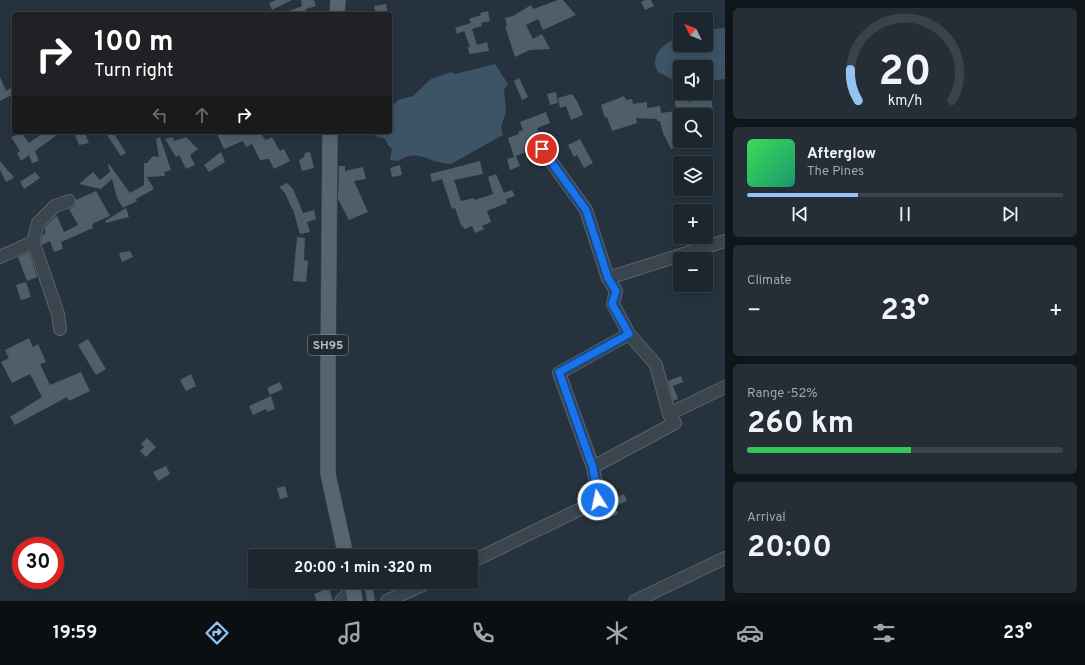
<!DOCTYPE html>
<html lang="en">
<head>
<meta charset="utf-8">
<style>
  :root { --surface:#1c262e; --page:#252e36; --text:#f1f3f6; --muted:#a0a5aa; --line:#3a434a; --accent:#92c3f2 }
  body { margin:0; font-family:Overpass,sans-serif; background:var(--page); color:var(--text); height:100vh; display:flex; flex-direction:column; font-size:15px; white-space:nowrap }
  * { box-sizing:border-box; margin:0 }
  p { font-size:13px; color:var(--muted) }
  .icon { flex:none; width:22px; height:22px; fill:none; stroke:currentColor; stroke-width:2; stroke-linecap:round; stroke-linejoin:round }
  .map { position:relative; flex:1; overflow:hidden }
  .details { display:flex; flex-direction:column; gap:8px; padding:8px; background:#0f1519; width:360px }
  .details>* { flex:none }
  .hud { position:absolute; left:12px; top:12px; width:380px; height:122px; border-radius:4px; box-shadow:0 2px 10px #0003,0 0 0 1px var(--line); background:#202124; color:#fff; overflow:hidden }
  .needle { width:26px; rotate:313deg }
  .buttons { position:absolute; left:673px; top:12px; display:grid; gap:8px }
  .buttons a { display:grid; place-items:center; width:40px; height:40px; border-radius:4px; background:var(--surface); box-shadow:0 2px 10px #0003,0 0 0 1px var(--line); font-size:20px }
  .speed { position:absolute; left:12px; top:537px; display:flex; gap:8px; font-size:20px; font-weight:700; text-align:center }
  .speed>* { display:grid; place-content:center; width:52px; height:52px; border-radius:50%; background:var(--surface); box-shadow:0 2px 10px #0003,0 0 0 1px var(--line); line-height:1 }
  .speed .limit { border:6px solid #d22; background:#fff; color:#111 }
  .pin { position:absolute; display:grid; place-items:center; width:34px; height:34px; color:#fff; margin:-17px; border:2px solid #fff; border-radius:50%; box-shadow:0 1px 4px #0007 }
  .me { position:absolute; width:44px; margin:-22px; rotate:350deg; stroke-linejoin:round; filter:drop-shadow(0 0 3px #0008) }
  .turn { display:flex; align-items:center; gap:14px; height:84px; padding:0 16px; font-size:18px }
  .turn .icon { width:52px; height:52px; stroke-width:2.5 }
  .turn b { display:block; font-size:28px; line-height:34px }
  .lanes { display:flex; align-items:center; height:38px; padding:0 16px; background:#0003; justify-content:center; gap:20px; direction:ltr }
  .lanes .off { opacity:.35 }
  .big { font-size:30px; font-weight:700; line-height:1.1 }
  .details .card { flex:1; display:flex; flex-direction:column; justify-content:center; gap:6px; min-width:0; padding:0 14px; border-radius:6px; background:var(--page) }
  .details .dial { align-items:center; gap:0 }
  .dial svg { height:104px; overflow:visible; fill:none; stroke:var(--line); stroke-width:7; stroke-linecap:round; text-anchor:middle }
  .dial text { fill:var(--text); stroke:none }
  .song { display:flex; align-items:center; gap:12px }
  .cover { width:48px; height:48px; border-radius:6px; background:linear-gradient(135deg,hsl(130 70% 55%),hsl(160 70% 35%)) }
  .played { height:4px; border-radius:2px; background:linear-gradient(90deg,var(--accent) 35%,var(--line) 35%) }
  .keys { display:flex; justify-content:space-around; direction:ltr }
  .heat { display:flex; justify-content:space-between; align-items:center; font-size:22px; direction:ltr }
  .charge { height:6px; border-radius:3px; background:linear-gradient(90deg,#34c759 52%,var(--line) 0) }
  .trip { position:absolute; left:248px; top:549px; width:230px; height:40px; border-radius:4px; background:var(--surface); box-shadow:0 2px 10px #0003,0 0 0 1px var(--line); font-weight:700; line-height:40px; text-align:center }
  .tabs { display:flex; height:64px; justify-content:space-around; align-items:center; background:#0b0f12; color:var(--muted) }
  .tabs .icon { width:28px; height:28px }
  .tabs .selected { color:var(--accent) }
  .tabs b { font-size:18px; color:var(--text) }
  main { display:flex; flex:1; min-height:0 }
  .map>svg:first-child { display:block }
</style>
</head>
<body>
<main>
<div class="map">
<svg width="725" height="601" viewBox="0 0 725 601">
  <rect width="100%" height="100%" fill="#26333e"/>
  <!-- water -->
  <g fill="#3d5366">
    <path d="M725,28v51l-19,2v-14h-26v14l-9,-2 -13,-7c-1,-2 -3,-6 -3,-9 -1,-13 15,-23 25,-26v8h26v-15z"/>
    <path d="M495,64l13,20 -4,5 2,23 -5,15 2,8 -52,29c-7,-1 -16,-2 -22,-5 -12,-5 -20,-5 -31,2l-8,-1 2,-11 -4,-4 -3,-6 -10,-3 1,-4h14v-24l8,-8 15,-4 18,-17 20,-7 4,2z"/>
  </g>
  <!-- building -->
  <g fill="#4f5e69">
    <path d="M276,0h16l-20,10 -3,-7z"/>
    <path d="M301,0h13l2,6 -10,3v5h-25l21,-8z"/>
    <path d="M558,0h5l13,15 -33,15 -5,-11 -12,6 7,14 9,-5 8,15 -20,1 -15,7 -10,-31h2l-2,-8 8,-2 18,-11 2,4z"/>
    <path d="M645,0h6l3,6 -9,4 -4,-8z"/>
    <path d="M386,4l2,10h-12l-2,-8z"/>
    <path d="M488,11l2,10 -9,2 1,3 -10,3 5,16 10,-3 2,9 -20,3 -1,-7h2l-6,-16 -7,3 -2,-6 16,-5 -2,-4 12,-4 -1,-2z"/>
    <path d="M0,77l6,14 8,-5v8l-14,7z"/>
    <path d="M519,78l9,19 -6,3 -8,-19z"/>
    <path d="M556,92l2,11 -8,2 -3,-11z"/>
    <path d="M572,94l5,7 6,14 -12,5 -5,-14 -6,2 -2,-10z"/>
    <path d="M624,96l2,4 6,-1 1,5 14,-2v6l13,-2 1,7 15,-2 -1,-10 13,-2v3l23,-5 2,14 -7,1v3h-26v11l-7,2 7,17 -9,4 -8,-16 -3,-12h-3v-2l-21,-1 1,5 -25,8 -5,-14 -2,1 -4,-13z"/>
    <path d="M546,112l4,11 -13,5 1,3 -3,2 4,9 -4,6 -19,8 4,10 -10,4 -3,-11 7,-2 -6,-19 11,-4 -1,-2 5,-2 -3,-8z"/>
    <path d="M44,132h17l-26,19 4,10 -7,2 -3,-8 -8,6 -4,-8 3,-2 -9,-14 11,-4 7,10z"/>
    <path d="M84,132l5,11 -10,2 -4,-10z"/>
    <path d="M105,132h8l13,21 -5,3z"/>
    <path d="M216,132h43l7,8 6,-3 8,14 4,-2 6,12 -16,8 -5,-10 -9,1 -8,-16 -6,3 -3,-6 -19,8z"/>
    <path d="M160,137l11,33 -7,2 1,4 -18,1 7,12 -18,10 1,2 -14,7 -6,-10 -5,-19 -11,10 -22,-5 14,-12 7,8 10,-8 -2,-7 1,-1 21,29 14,-8v-22h3l6,-7 6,1 -3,-18z"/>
    <path d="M173,137l1,4 12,-4 12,12 -8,6 5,10 -9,4 -7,-14 -3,2 -11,-18z"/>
    <path d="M580,139l13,24 -9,5 -7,-13 -3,2 -6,-12z"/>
    <path d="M221,152l4,10 -16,10 -5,-7z"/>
    <path d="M310,152l4,16 -12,3 -3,-11 4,-2 2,-5z"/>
    <path d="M0,161l9,11h1l4,6 -8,4 -6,-12z"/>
    <path d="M480,161l3,13 -29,6 7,21 13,-3 1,2 18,-6 -5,-17 8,-3 8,19 8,-3 3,6 -9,3 1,4 -20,8 4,11 -9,4 2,3 -9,4 -3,-7 -7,3 -4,-4 -6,-17 -3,1 -10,-30 -10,3 -2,-8z"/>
    <path d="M400,165l2,10 -10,2 -2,-9z"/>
    <path d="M339,166h6v5l18,-4 3,12 -12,2 14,31 -19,8 -11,-21z"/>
    <path d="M35,172l5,6 -16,11 -4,-7z"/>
    <path d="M287,183l6,6 10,24 11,-3 2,9 -9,3 3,10 -10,2 -7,-25h-1l-7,-16 -6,-6z"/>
    <path d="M96,191l14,25 -16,7 -2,3 1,2 -32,14 2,7 -9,3 -4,-11 -8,4 -1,-4 1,-5 3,-3v-6l10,-10 2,-1 7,16 14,-7 -9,-16 6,-3 1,-6z"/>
    <path d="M126,208l3,9 -23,6 -1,-2z"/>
    <path d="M297,237l8,1 -1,22 4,1 -2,21 -13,-1z"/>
    <path d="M130,251l3,6 -11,5 -3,-9z"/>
    <path d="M29,252l8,25 -10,4 -9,-24z"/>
    <path d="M26,282l5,15 -10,3 -5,-15z"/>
    <path d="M29,338l4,9 5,-3 8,18 -6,2 10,21 31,-13 9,19 -21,10 -2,-4 -52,28 -5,-8 32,-20 -12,-23 -18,9 -11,-21 8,-4 -4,-8z"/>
    <path d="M88,339l18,30 -10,6 -18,-30z"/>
    <path d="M191,374l5,12 -10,5 -6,-11z"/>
    <path d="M681,376l2,6 -10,4 5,13 -5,2 -5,-20z"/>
    <path d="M280,382l3,7 -13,6 -3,-7z"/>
    <path d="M271,396l4,13 -8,3 -1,-3 -13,6 -4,-9z"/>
    <path d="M147,438l9,9 -10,10 -6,-6 4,-4 -3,-3z"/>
    <path d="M166,466l4,8 -12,7 -5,-9z"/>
    <path d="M285,486l3,11 -8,2 -3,-11z"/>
    <path d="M624,494l3,7 -12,5 3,8 -10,4 -5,-12 3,-4z"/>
    <path d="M372,583l3,18h-8l-3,-16z"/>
    <path d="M329,588l4,13h-16l-3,-7z"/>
  </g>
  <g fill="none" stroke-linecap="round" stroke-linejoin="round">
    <defs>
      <g id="minor">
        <path d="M542,149l44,61 22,68 117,-37"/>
        <path d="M33,241l25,73 2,15"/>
        <path d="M0,257l33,-15 5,-19 17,-17 14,-5"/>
        <path d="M608,278l8,13 -3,13 16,30 27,31 13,49"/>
        <path d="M593,467l-34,-94 70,-39"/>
        <path d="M471,562l128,-62 -6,-33 82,-44 -6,-9 56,-27"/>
        <path d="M341,601l13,-14"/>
        <path d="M387,601l42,-19"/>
        <path d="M635,601l90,-43"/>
      </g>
      <g id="major">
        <path d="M337,14l1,-14"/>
        <path d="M330,132l-2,239v103l18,82"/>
        <path d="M352,582l3,19"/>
      </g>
    </defs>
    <!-- minor casing -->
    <use href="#minor" stroke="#58636c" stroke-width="14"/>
    <!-- major casing -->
    <use href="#major" stroke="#434e57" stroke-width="16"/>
    <!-- minor -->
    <use href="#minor" stroke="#3a454e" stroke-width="12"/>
    <!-- major -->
    <use href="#major" stroke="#58646e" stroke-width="15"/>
  </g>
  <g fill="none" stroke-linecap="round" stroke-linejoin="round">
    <defs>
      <path id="route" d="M542,149l44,61 22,68 8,13 -4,13 17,30 -70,38 34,96 5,32"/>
    </defs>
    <!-- route casing -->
    <use href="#route" stroke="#114b97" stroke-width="10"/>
    <!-- route -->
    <use href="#route" stroke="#1a73e8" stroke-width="7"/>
  </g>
  <g text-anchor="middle" stroke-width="4" stroke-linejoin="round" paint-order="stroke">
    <!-- shield labels -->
    <rect fill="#1f2a33" stroke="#89939c" stroke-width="1" x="308" y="335" width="40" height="20" rx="3"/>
    <g font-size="12" font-weight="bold" fill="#b6c0c9">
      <text x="328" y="349">SH95</text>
    </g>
  </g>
</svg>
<div class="buttons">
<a><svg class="needle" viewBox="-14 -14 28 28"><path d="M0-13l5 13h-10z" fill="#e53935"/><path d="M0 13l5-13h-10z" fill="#a0a5aa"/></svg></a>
<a><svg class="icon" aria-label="sound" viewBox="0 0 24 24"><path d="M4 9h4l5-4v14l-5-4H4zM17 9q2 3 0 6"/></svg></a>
<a><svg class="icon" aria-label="search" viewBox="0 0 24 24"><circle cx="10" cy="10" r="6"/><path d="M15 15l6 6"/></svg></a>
<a><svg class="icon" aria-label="layers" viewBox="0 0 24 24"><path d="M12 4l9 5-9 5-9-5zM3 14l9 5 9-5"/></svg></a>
<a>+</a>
<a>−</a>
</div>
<div class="speed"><div class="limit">30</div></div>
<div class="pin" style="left:542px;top:149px;background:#d93025"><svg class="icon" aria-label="arrive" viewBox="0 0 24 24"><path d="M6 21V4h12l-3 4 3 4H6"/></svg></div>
<svg class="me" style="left:598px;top:500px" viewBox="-20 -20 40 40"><circle r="17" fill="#1a73e8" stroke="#fff" stroke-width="3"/><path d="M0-11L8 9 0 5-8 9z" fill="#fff"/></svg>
<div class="trip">20:00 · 1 min · 320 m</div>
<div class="hud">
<div class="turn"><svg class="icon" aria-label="right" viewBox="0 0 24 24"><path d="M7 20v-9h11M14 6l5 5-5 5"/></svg><div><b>100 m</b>Turn right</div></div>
<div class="lanes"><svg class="icon off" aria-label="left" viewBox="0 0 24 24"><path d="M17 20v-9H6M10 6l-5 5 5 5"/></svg><svg class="icon off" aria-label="ahead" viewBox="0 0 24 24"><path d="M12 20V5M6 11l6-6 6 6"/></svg><svg class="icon" aria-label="right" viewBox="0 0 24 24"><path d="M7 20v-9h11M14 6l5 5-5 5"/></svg></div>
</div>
</div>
<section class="details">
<div class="card dial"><svg viewBox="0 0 100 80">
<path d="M14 69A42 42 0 1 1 86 69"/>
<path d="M14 69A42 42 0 0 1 8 45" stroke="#92c3f2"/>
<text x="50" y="56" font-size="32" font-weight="700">20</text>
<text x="50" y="72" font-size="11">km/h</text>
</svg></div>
<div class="card">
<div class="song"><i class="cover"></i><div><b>Afterglow</b><p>The Pines</p></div></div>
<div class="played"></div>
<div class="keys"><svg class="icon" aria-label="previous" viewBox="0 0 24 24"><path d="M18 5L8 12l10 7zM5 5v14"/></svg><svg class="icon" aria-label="pause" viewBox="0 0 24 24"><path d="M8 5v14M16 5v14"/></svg><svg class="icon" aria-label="next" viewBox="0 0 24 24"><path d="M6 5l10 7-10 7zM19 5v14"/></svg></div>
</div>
<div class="card"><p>Climate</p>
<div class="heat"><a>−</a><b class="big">23°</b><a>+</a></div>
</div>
<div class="card"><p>Range · 52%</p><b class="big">260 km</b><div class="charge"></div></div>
<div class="card"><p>Arrival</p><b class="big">20:00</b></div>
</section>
</main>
<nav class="tabs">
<b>19:59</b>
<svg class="icon selected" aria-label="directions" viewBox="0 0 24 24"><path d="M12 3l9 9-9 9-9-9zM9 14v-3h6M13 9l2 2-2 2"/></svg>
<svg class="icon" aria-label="music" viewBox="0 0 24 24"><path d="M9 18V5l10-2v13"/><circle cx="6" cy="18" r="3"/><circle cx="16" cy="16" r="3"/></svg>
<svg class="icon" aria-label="phone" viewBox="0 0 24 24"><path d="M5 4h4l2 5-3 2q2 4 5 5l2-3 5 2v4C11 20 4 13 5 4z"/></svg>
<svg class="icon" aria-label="climate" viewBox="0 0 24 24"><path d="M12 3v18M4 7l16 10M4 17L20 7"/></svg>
<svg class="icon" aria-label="car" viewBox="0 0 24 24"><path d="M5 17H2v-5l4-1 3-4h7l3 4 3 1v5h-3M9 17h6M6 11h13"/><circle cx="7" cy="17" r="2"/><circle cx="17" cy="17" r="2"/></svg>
<svg class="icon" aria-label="filters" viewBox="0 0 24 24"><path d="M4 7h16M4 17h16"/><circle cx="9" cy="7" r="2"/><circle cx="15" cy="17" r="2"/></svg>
<b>23°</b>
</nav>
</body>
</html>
